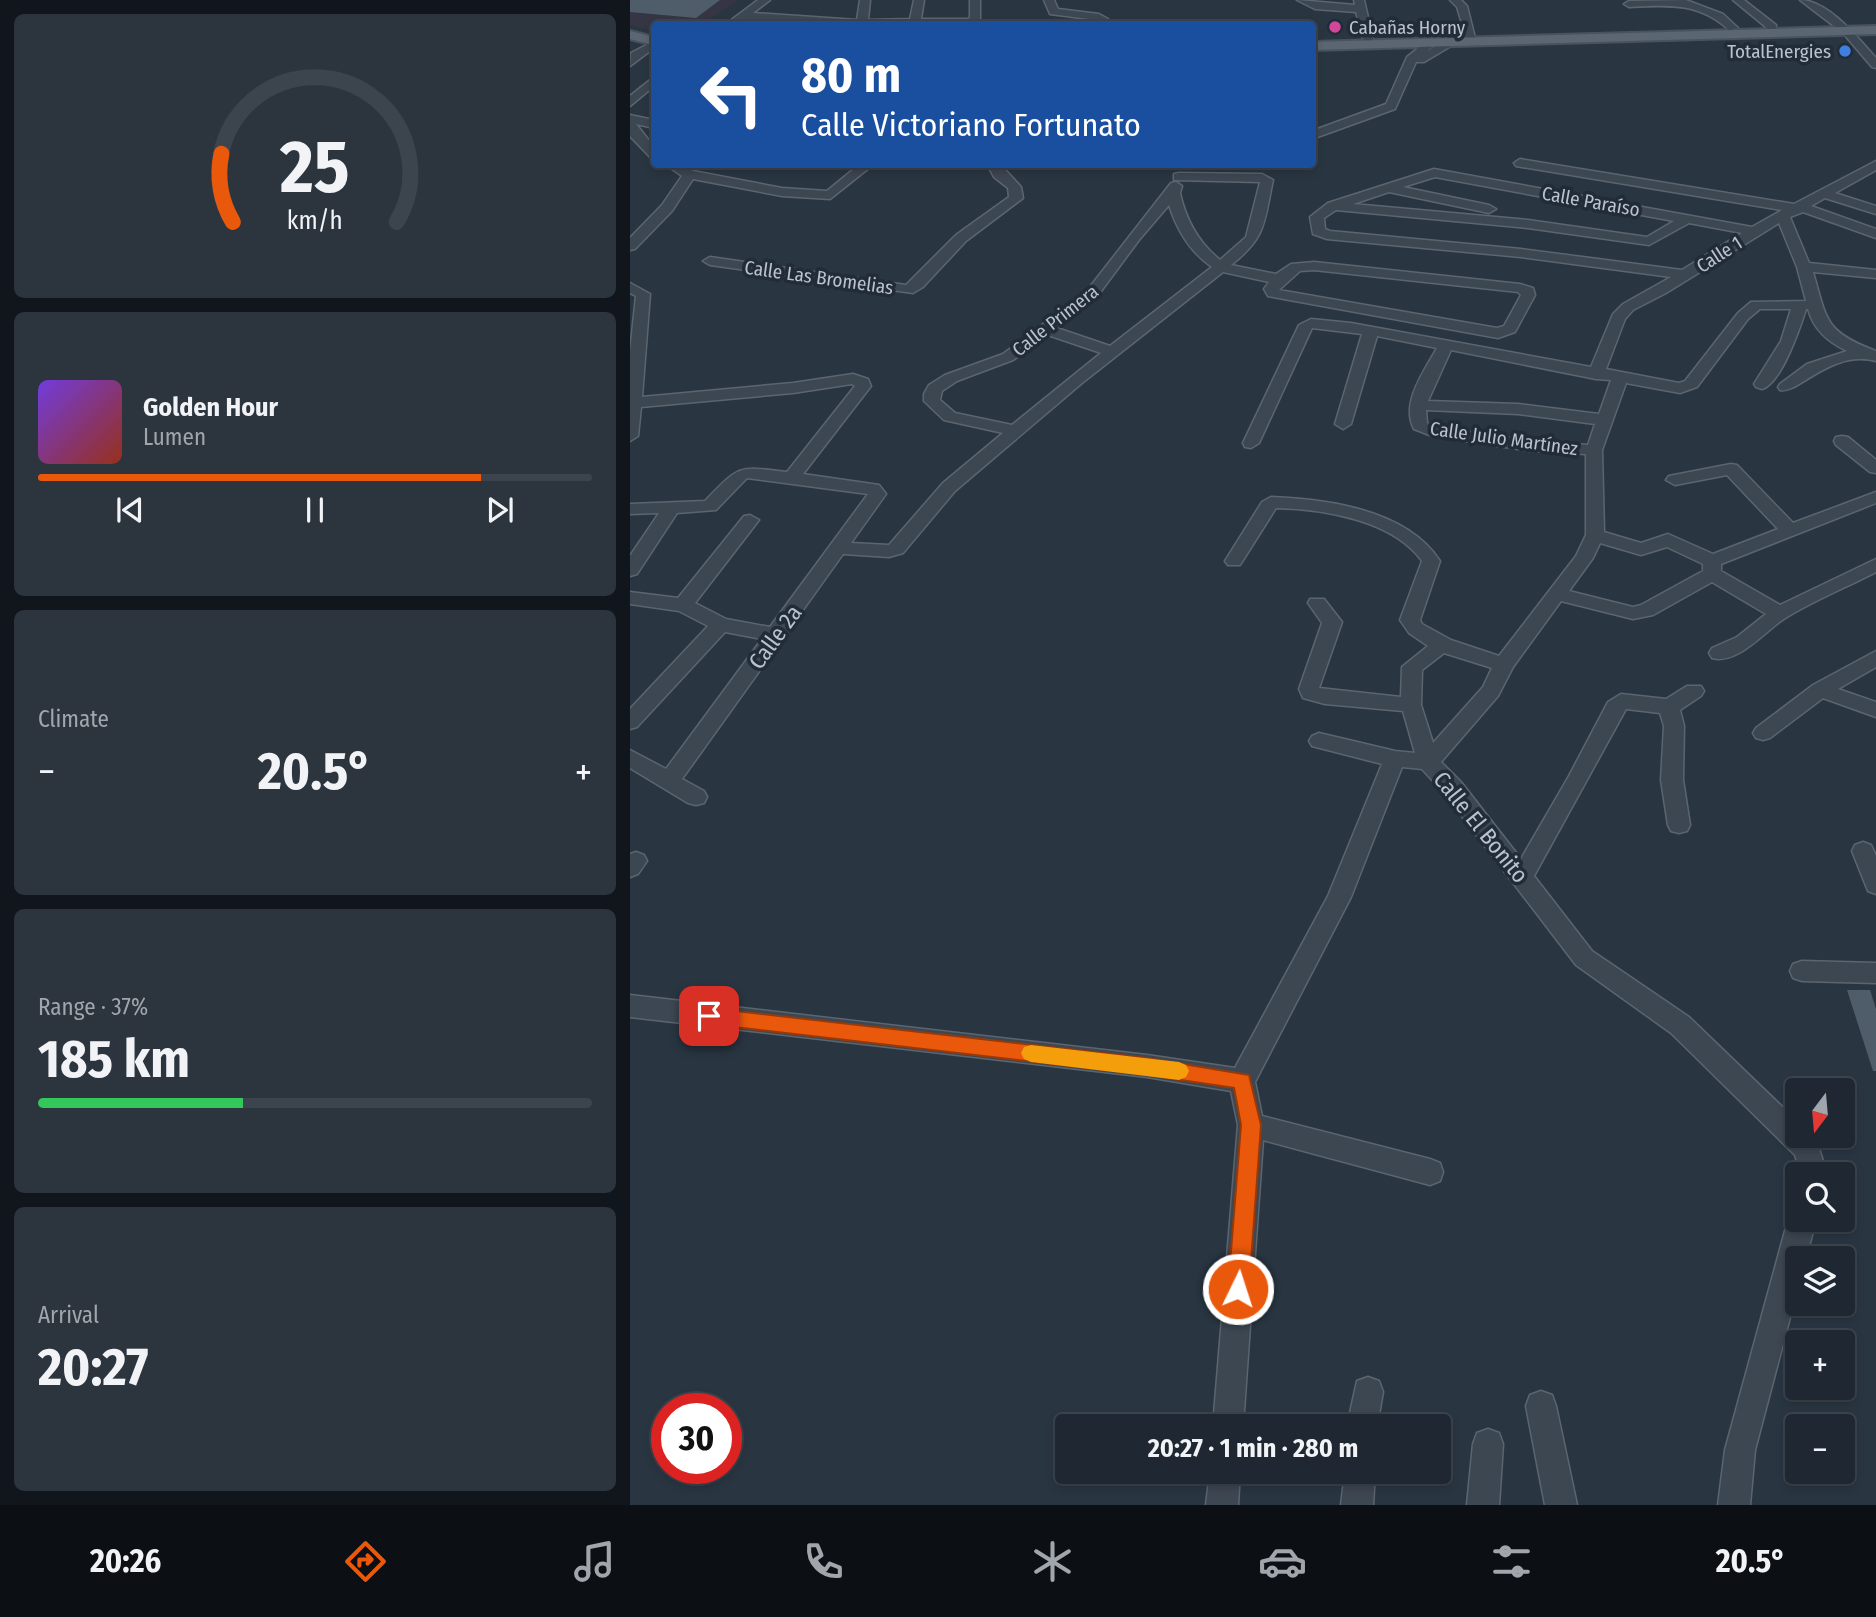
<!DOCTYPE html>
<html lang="en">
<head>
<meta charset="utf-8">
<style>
  :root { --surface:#1f2832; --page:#2c343e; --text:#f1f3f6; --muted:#a1a6ac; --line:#3c444d; --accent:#ea580c }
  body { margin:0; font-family:"Fira Sans Condensed",sans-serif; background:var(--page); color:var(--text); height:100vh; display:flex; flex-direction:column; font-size:26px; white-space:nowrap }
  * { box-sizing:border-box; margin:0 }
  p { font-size:23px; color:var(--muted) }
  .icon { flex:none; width:38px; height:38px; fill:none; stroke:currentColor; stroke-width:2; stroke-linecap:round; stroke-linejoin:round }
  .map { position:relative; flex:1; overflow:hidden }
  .drawer { display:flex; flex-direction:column; gap:14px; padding:14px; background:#11161c; width:630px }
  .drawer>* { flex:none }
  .hud { position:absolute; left:21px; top:21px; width:665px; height:147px; border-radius:7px; box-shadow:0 4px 10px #0003,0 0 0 2px var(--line); background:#1a4fa0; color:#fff; overflow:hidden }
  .needle { width:46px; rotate:196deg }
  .fabs { position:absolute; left:1155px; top:1078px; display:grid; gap:14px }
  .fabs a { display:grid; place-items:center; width:70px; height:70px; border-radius:7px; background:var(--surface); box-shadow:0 4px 10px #0003,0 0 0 2px var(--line); font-size:35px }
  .speed { position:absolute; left:21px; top:1393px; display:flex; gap:14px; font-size:35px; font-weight:700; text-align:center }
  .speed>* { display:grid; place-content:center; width:91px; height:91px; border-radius:50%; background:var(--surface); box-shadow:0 4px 10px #0003,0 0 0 2px var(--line); line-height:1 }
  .speed .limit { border:10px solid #d22; background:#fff; color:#111 }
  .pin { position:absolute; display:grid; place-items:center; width:60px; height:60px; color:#fff; margin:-30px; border-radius:14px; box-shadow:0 4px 10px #0006 }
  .me { position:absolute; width:77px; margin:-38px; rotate:4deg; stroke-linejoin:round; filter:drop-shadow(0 0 5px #0008) }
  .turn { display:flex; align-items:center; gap:24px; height:147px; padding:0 35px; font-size:32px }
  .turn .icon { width:91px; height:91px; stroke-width:2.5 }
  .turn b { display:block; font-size:49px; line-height:60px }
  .big { font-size:52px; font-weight:700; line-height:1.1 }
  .drawer .widget { flex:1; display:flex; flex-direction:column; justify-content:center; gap:10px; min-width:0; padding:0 24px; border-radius:10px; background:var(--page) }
  .drawer .dial { align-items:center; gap:0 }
  .dial svg { height:182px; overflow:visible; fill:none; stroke:var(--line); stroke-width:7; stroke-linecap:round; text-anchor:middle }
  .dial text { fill:var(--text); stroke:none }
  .song { display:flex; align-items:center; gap:21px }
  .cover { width:84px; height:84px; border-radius:10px; background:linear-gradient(135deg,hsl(260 70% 55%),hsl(10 70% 35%)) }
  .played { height:7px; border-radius:4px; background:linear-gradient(90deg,var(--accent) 80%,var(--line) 80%) }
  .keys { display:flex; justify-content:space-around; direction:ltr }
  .heat { display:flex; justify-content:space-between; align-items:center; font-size:38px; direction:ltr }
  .charge { height:10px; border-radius:5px; background:linear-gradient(90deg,#34c759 37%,var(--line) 0) }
  .trip { position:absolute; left:425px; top:1414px; width:396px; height:70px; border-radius:7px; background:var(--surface); box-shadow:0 4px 10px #0003,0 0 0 2px var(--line); font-weight:700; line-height:70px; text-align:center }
  .menu { display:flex; height:112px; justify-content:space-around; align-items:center; background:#0c1014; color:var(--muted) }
  .menu .icon { width:49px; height:49px }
  .menu .on { color:var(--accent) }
  .menu b { font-size:32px; color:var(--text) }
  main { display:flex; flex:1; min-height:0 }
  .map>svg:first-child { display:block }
</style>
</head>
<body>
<main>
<section class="drawer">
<div class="widget dial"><svg viewBox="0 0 100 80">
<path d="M14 69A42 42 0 1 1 86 69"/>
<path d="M14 69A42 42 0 0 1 9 39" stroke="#ea580c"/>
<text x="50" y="56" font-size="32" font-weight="700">25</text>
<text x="50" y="72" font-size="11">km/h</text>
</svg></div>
<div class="widget">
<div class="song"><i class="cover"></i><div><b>Golden Hour</b><p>Lumen</p></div></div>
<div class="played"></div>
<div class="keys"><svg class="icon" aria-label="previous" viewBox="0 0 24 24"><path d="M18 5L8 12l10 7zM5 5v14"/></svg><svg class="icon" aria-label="pause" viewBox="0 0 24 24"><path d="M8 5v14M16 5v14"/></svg><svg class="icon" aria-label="next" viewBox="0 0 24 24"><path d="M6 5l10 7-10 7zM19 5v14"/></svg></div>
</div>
<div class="widget"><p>Climate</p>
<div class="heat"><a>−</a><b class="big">20.5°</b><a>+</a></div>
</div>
<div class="widget"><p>Range · 37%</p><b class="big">185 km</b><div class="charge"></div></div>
<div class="widget"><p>Arrival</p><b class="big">20:27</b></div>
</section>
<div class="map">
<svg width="1246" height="1505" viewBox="0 0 1246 1505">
  <rect width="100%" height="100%" fill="#293642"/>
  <!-- medical -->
  <path fill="#353543" d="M0,0h109l-37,24h-48v7l-24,-6z"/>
  <!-- building -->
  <g fill="#4f5d6b">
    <path d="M0,0h90l-24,18 -66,-6z"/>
    <path d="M1217,990h23l6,19v62h-3z"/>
  </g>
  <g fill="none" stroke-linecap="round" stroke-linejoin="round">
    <defs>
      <g id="minor">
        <path d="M128,0h12l-17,13 104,7 3,-20h10l-2,20 42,-1 4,-19h10l-3,19h47l2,-1v-18h10v20l-9,4h-138l-88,-5 -8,5h-11z"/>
        <path d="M414,0h10l4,9 41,5 9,5 -2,5h-10l1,-4 -47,-6z"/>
        <path d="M667,0l58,5 -1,-5h10l9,39 -5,3 -5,-3 -7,-27 -41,-3z"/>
        <path d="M820,0h11l6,6 8,32 -9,-1 -42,25h-8l-21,47 -83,30v-8l74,-27 21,-47 20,-16 9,2 -9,8 31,-17 7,-1 -8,-26z"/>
        <path d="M1056,0l37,14 15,14 -9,2c-30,-28 -62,-25 -100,-23l-5,-3 5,-3z"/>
        <path d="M1103,0h11l32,25 1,10h-8l-2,-7z"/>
        <path d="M1170,0c28,0 58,38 76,58v10l-4,-1 -29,-34z"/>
        <path d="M24,41v7l-24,18 1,-13z"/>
        <path d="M24,77v9l-24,20v-10z"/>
        <path d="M0,115l24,5v8l-18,-4 18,23v11l-4,-1 -20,-21z"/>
        <path d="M890,159l274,45 82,-43v9l-41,23 41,13v8l-51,-16 -14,8 65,23v9l-73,-26 -13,5 19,46 67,7v8l-63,-6c14,49 12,60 63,79v10c-45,-12 -79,34 -96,29l-2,-3 2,-3 27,-20 40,-13c-19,-9 -33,-21 -39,-42h-2c-6,19 -25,75 -44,80l-6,-2 -2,-3 27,-43 10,-32h-31l-12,10 -51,68 -17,6 -54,-10 -24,67 2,82 37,11 27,-9 45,20 65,-25 -51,-54 -52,10 -9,-5 3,-4 62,-12 6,1 56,58 83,-31v11l-155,61v7l59,34 96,-46v13c-29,15 -61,28 -89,45 -21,12 -48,48 -75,41l-3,-5 3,-5 25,-11 29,-23 -54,-32 -59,33 -20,4 -72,-18 -48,66 -15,29 -57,66 20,20 60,77 48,-83 39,-74 13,-8 45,5 21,-13h14l3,5 -3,5 -21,14 4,16 -1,54 7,45 -3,6 -8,2 -8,-2 -3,-6 -7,-45 3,-54 -4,-13 -34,-4 -92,167 58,75 97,66 108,104v15h16l3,3 11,35h-26l-6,-19 -124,-122 -95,-68 -131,-171 -23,-25 -20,-2 -51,130 -96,185 7,34 168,43 10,4 3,9 -3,9 -10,4 -167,-45 -20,286h-30l25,-301 -7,-34 -84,-14 -517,-60v-22l517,60 88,13 93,-172 54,-132 -70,-18 -3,-5 3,-5 7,-3 76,18 20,2 -12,-42 -78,-7 -22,-6 -4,-9 23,-66 -14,-20 2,-4h14l18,23 -23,66 82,9 1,-30 26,-21 -19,-13 -9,-13 22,-59c-29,-41 -99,-52 -146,-53l-36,57h-12l-3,-4 37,-59 9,-5c56,2 136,13 169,64l-20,59 2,4 29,16 48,16 77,-100 10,-21v-81l-55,-3 -99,-15 -18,-7c-14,-26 11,-59 23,-81l-60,-12 -26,88 -8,5 -8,-5 27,-90 -50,-6 -53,115 -8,5 -6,-1 -2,-4 56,-118 12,-6 40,4 240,44 22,-53 10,-10 48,-27 -150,-20 -194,-18 -14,-5 -3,-17 18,-14 106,-34 318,58 30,-17 -266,-44 -2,-3zM805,177l239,44 -27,16 -119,-17 -175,-16 36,-12 100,21 7,-4 -7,-4 -86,-18zM706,210l192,18 121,17 40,-22 53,10 -60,37 -161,-21 -191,-18 -5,-2 -1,-11zM1149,223l18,44 9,34 -55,1 -13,11 -53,68 -6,2 -73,-14 19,-50 8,-9 33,-17zM821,350l145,29 15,1 -12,34 -81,-10 -90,-3zM796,410l92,4 77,10 -7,21 -57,-4 -95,-14 -9,-4zM970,543l41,12 26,-8 36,17v7l-62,34 -8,2 -64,-16 24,-33zM814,653l48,15 -9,19 -50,56 -12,-38 1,-35z"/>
        <path d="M35,164h16l12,7 89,17 45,3 33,-27h14l-44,35 -48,-3 -89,-17 -21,32 -37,38 -5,1v-12l32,-33 20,-29z"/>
        <path d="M255,164h28c-6,6 -22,6 -28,0z"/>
        <path d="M357,164h13l21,23 2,11 -57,43 -43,46 -10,6 -203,-28 -7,-4 7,-4 196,28 50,-50 53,-38 -1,-9 -14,-11z"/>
        <path d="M549,173l83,1 11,6c-9,42 -6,57 -42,85l45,9 15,-10 23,-2 206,22 13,4 2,7 -20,37 -17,6 -225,-41 -5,-1 -4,-7 5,-7 -46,-10 -141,111 -127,108 -52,62 -14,4 -46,-3 -161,225 22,12 3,6 -3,6 -8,2 -8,-2 -58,-35v-18l36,19 96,-130 -37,-7 -88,95 -7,2v-20l78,-83 -29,-15 -49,-7v-12l48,6 66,-82 6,-1 9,5 -64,83 31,16 44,8 98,-133 -121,-16 -31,32 -39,3 -40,61 -7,2v-20l29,-43 -29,1v-10l75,-3c35,-36 32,-35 82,-29l68,-86 -3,-2 -59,9 -152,14 -3,29 -8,5v-89l6,-56 -6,-3v-10l20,11 -8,103 151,-14 60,-9 15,5 3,7 -68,88 76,11 7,9 -35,49 38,2 54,-62 60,-50 -59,-13 -20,-19v-7l5,-9 16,-10 58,-21 83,-62 85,-109 5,-1 6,4 -2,7c6,27 18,49 40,67l26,-23 14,-55 -86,-2v-6zM539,205c8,25 21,47 43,62l-102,79 -53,-18 39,-30 43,-58zM684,270l204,22 3,3 -17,31 -7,2 -218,-38 21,-19zM418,335l53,18 -89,72 -57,-12 -15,-13 2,-9 15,-10 56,-21z"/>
        <path d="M1212,436l6,1 28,23v13l-6,-1 -34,-27 -2,-4 2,-4z"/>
        <path d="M1246,651v16l-38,22 38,13v15l-53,-19 -53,40 -7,2 -7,-2 -3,-5 3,-5 57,-43z"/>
        <path d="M1233,842l8,3 5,11v38l-8,-3 -16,-40 3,-6z"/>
        <path d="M6,852l8,3 3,6 -9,13 -8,3v-23z"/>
        <path d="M1172,961l74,2v20l-74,-2 -9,-3 -3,-7 3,-7z"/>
        <path d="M1167,1209v11h19l-10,38h-9v33l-42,159 -5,55h-32l7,-55 63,-230 4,-9z"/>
        <path d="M738,1377l11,4 4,11 -6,34h-30l10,-45z"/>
        <path d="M911,1391l11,4 4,11 21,99h-32l-19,-99 4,-11z"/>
        <path d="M858,1429l11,4 4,11 -4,61h-32l6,-61 4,-11z"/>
        <path d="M580,1472h30l-2,33h-32z"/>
        <path d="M715,1472h30l-2,33h-32z"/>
      </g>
      <g id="major">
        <path d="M1246,26v8l-564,16v-8z"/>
        <path d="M0,31l24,6v8l-24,-6z"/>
      </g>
    </defs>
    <!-- minor casing -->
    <use href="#minor" stroke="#5b6570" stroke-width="3"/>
    <!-- major casing -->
    <use href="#major" stroke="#49535f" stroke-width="4"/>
    <!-- minor -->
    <use href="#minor" fill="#3d4752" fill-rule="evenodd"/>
    <!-- major -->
    <use href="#major" fill="#5b6672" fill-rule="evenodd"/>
  </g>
  <!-- route -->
  <path fill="#ea580c" stroke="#983908" stroke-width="2" d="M79,1008l438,50 102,17 12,50 -12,164 -3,8 -8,3 -7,-3 -3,-8 13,-164 -7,-37 -87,-13 -438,-51 -6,-2 -3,-6 3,-6z"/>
  <!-- slow -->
  <path fill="#f59e0b" d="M401,1045l148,17 7,3 3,6 -3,6 -7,3 -148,-18 -7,-3 -3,-6 3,-6z"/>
  <!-- markers -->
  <circle fill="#d1479c" stroke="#212c38" stroke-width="2.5" cx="705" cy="27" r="7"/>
  <circle fill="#3f7fe0" stroke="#212c38" stroke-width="2.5" cx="1215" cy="51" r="7"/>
  <g text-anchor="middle" stroke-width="7" stroke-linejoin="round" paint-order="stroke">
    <!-- far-poi labels -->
    <g font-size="19" fill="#bac2cc" stroke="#212c38" text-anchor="start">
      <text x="719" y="34">Cabañas Horny</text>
      <text x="1201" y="58" text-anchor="end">TotalEnergies</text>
    </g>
    <!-- far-street labels -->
    <g font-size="19" fill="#bac2cc" stroke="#212c38">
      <text transform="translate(961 201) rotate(10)" y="7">Calle Paraíso</text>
      <text transform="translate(1089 254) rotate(-33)" y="7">Calle 1</text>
      <text transform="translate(189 277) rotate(8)" y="7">Calle Las Bromelias</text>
      <text transform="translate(425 320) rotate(-38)" y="7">Calle Primera</text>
      <text transform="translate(874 438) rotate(8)" y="7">Calle Julio Martínez</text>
    </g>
    <!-- street labels -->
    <g font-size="23" fill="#bac2cc" stroke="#212c38">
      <text transform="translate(145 637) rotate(-54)" y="8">Calle 2a</text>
      <text transform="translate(851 827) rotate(51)" y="8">Calle El Bonito</text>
    </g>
  </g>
</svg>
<div class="fabs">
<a><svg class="needle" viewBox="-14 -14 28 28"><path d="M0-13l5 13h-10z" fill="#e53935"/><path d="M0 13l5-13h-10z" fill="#a1a6ac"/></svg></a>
<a><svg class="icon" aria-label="search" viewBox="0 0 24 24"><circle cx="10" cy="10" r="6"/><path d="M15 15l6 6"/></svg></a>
<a><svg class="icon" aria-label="layers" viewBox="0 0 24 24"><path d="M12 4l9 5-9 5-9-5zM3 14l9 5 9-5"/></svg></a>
<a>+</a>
<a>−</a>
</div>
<div class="speed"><div class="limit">30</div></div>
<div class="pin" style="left:79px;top:1016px;background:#d93025"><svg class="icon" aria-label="arrive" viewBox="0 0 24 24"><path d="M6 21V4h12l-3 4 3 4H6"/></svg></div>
<svg class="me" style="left:608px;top:1289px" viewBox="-20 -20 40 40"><circle r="17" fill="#ea580c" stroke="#fff" stroke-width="3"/><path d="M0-11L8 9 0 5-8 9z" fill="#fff"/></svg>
<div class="trip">20:27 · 1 min · 280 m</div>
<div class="hud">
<div class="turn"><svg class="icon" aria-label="left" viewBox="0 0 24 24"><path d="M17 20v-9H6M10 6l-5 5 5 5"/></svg><div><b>80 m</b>Calle Victoriano Fortunato</div></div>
</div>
</div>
</main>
<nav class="menu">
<b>20:26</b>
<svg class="icon on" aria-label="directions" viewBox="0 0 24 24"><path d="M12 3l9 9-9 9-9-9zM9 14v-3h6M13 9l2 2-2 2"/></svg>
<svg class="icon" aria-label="music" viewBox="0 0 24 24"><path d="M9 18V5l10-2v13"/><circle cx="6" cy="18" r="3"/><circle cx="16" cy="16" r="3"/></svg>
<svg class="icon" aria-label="phone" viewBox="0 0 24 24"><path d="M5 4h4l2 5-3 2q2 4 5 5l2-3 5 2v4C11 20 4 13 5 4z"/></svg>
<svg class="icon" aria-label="climate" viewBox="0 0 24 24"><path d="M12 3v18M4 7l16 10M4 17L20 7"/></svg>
<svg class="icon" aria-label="car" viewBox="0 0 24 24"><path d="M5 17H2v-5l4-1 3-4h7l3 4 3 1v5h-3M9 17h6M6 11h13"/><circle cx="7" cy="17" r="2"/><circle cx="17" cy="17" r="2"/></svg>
<svg class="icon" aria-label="filters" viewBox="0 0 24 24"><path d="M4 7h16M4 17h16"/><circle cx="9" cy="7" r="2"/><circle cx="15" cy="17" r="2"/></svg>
<b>20.5°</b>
</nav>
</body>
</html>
